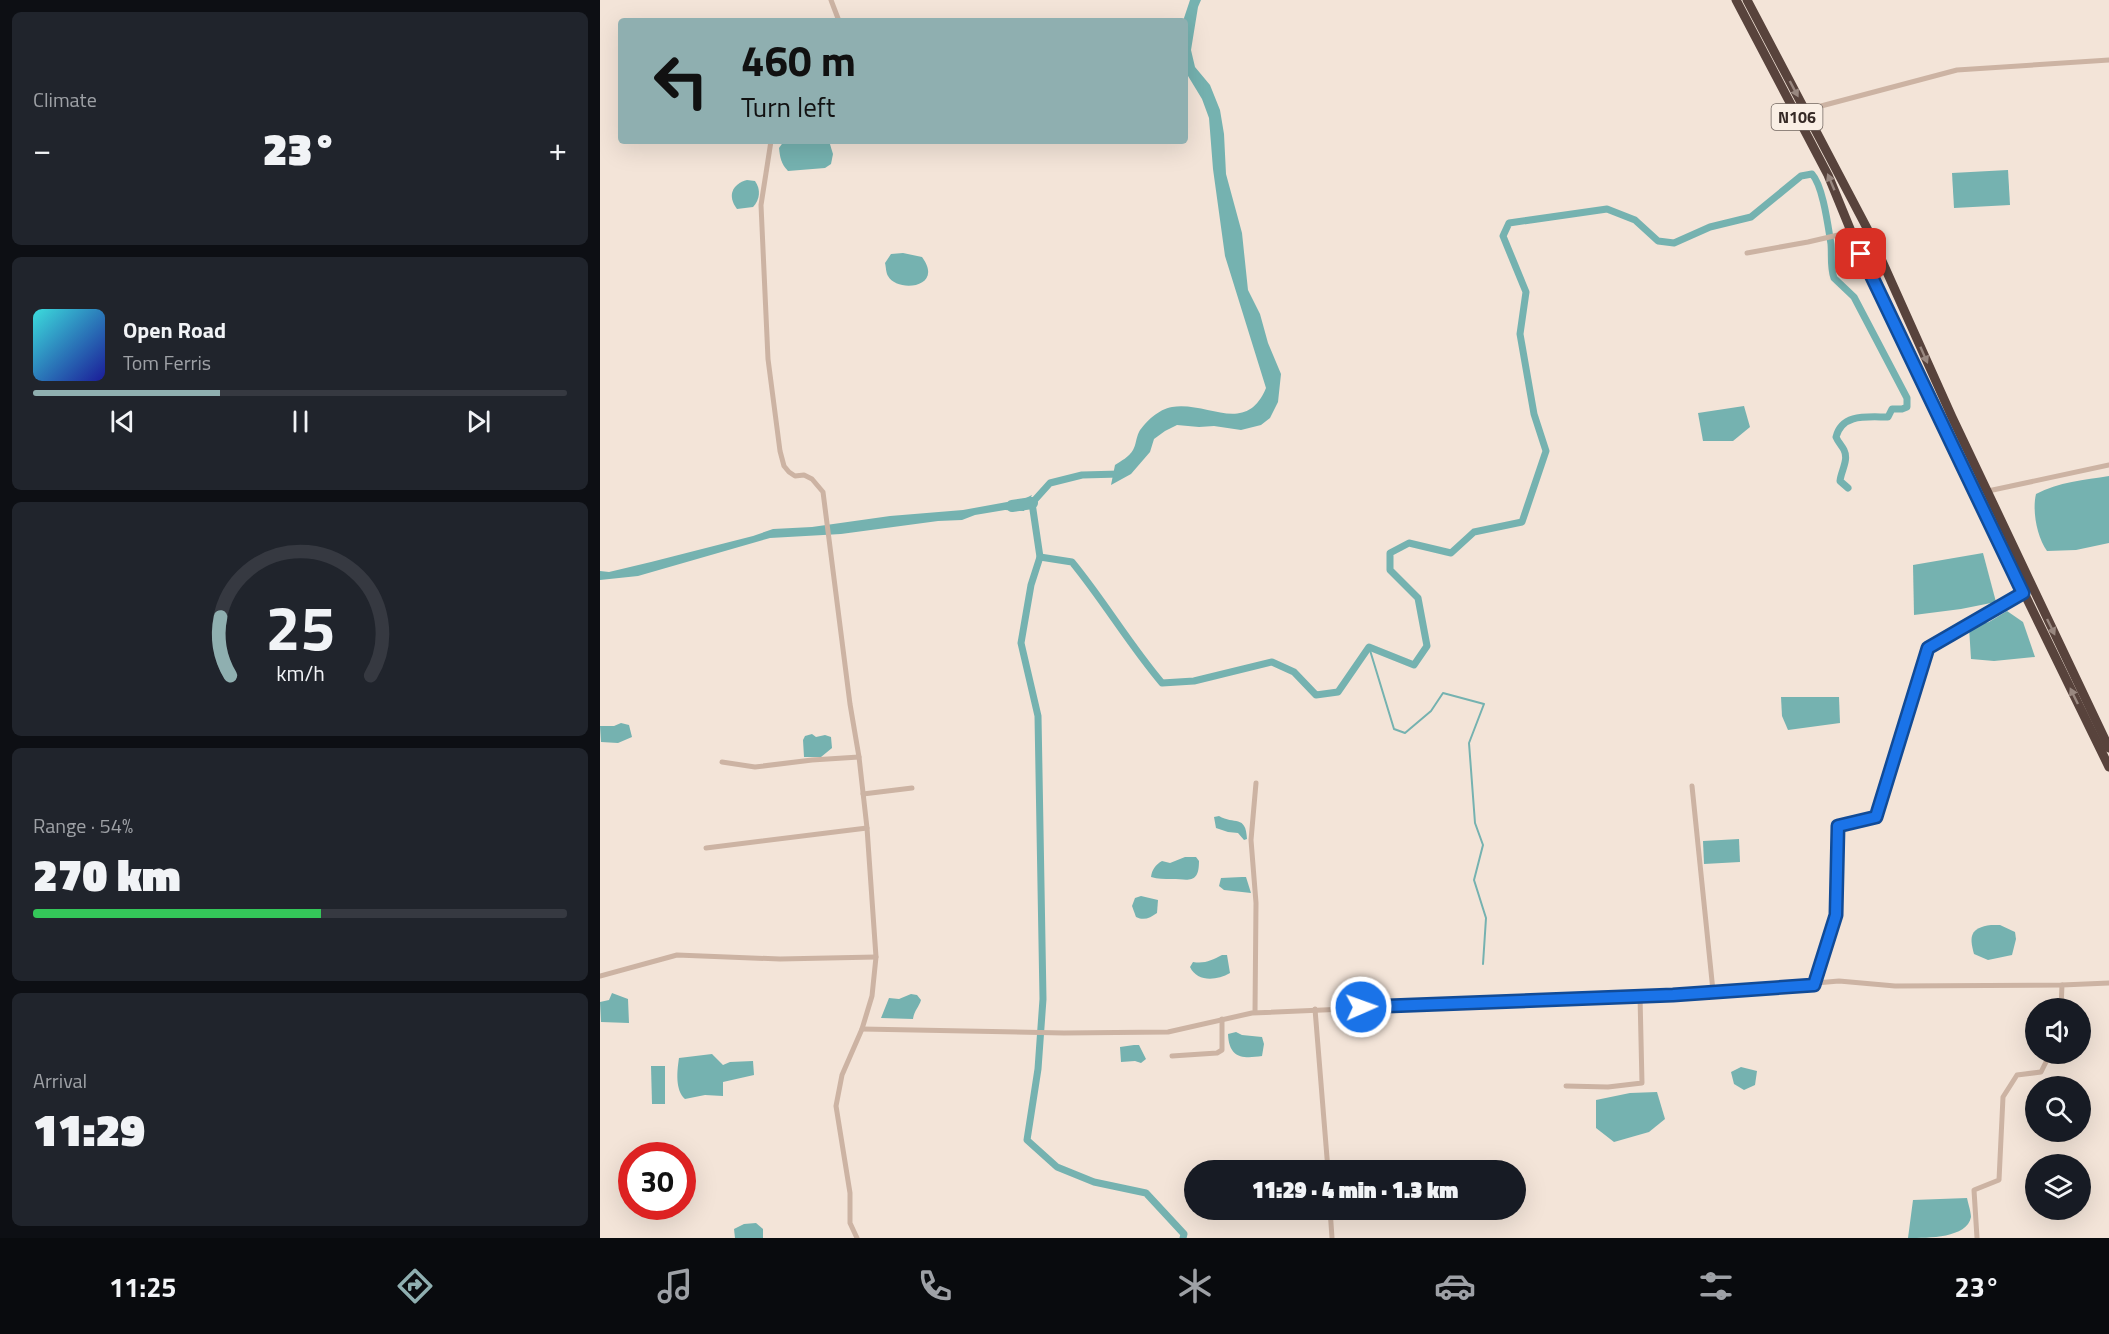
<!DOCTYPE html>
<html lang="en">
<head>
<meta charset="utf-8">
<style>
  :root { --surface:#171b24; --page:#20242c; --text:#f1f3f6; --muted:#9ea1a6; --line:#363941; --accent:#8fafb0 }
  body { margin:0; font-family:"Titillium Web",sans-serif; background:var(--page); color:var(--text); height:100vh; display:flex; flex-direction:column; font-size:22px; white-space:nowrap }
  * { box-sizing:border-box; margin:0 }
  p { font-size:20px; color:var(--muted) }
  .icon { flex:none; width:33px; height:33px; fill:none; stroke:currentColor; stroke-width:2; stroke-linecap:round; stroke-linejoin:round }
  .map { position:relative; flex:1; overflow:hidden }
  .details { display:flex; flex-direction:column; gap:12px; padding:12px; background:#0d0f14; width:600px }
  .details>* { flex:none }
  .top-card { position:absolute; left:18px; top:18px; width:570px; height:126px; border-radius:6px; box-shadow:0 6px 24px #0002; background:#8fafb0; color:#111; overflow:hidden }
  .buttons { position:absolute; left:1425px; top:998px; display:grid; gap:12px }
  .buttons a { display:grid; place-items:center; width:66px; height:66px; border-radius:50%; background:var(--surface); box-shadow:0 6px 24px #0002; font-size:30px }
  .speed { position:absolute; left:18px; top:1142px; display:flex; gap:12px; font-size:30px; font-weight:700; text-align:center }
  .speed>* { display:grid; place-content:center; width:78px; height:78px; border-radius:50%; background:var(--surface); box-shadow:0 6px 24px #0002; line-height:1 }
  .speed .limit { border:9px solid #d22; background:#fff; color:#111 }
  .pin { position:absolute; display:grid; place-items:center; width:51px; height:51px; color:#fff; margin:-26px; border-radius:12px; box-shadow:0 3px 9px #0006 }
  .me { position:absolute; width:66px; margin:-33px; rotate:88deg; stroke-linejoin:round; filter:drop-shadow(0 0 4px #0008) }
  .turn { display:flex; align-items:center; gap:21px; height:126px; padding:0 24px; font-size:27px }
  .turn .icon { width:78px; height:78px; stroke-width:2.5 }
  .turn b { display:block; font-size:42px; line-height:51px }
  .big { font-size:45px; font-weight:800; line-height:1.1 }
  .details .card { flex:1; display:flex; flex-direction:column; justify-content:center; gap:9px; min-width:0; padding:0 21px; border-radius:9px; background:var(--page) }
  .details .dial { align-items:center; gap:0 }
  .dial svg { height:156px; overflow:visible; fill:none; stroke:var(--line); stroke-width:7; stroke-linecap:round; text-anchor:middle }
  .dial text { fill:var(--text); stroke:none }
  .song { display:flex; align-items:center; gap:18px }
  .cover { width:72px; height:72px; border-radius:9px; background:linear-gradient(135deg,hsl(180 70% 55%),hsl(240 70% 35%)) }
  .played { height:6px; border-radius:3px; background:linear-gradient(90deg,var(--accent) 35%,var(--line) 35%) }
  .keys { display:flex; justify-content:space-around; direction:ltr }
  .heat { display:flex; justify-content:space-between; align-items:center; font-size:33px; direction:ltr }
  .charge { height:9px; border-radius:4px; background:linear-gradient(90deg,#34c759 54%,var(--line) 0) }
  .trip { position:absolute; left:584px; top:1160px; width:342px; height:60px; border-radius:30px; background:var(--surface); box-shadow:0 6px 24px #0002; font-weight:800; line-height:60px; text-align:center }
  .tabs { display:flex; height:96px; justify-content:space-around; align-items:center; background:#090b0e; color:var(--muted) }
  .tabs .icon { width:42px; height:42px }
  .tabs .selected { color:var(--accent) }
  .tabs b { font-size:27px; color:var(--text) }
  main { display:flex; flex:1; min-height:0 }
  .map>svg:first-child { display:block }
</style>
</head>
<body>
<main>
<section class="details">
<div class="card"><p>Climate</p>
<div class="heat"><a>−</a><b class="big">23°</b><a>+</a></div>
</div>
<div class="card">
<div class="song"><i class="cover"></i><div><b>Open Road</b><p>Tom Ferris</p></div></div>
<div class="played"></div>
<div class="keys"><svg class="icon" aria-label="previous" viewBox="0 0 24 24"><path d="M18 5L8 12l10 7zM5 5v14"/></svg><svg class="icon" aria-label="pause" viewBox="0 0 24 24"><path d="M8 5v14M16 5v14"/></svg><svg class="icon" aria-label="next" viewBox="0 0 24 24"><path d="M6 5l10 7-10 7zM19 5v14"/></svg></div>
</div>
<div class="card dial"><svg viewBox="0 0 100 80">
<path d="M14 69A42 42 0 1 1 86 69"/>
<path d="M14 69A42 42 0 0 1 9 39" stroke="#8fafb0"/>
<text x="50" y="56" font-size="32" font-weight="700">25</text>
<text x="50" y="72" font-size="11">km/h</text>
</svg></div>
<div class="card"><p>Range · 54%</p><b class="big">270 km</b><div class="charge"></div></div>
<div class="card"><p>Arrival</p><b class="big">11:29</b></div>
</section>
<div class="map">
<svg width="1509" height="1238" viewBox="0 0 1509 1238">
  <rect width="100%" height="100%" fill="#f3e4d8"/>
  <!-- water -->
  <g fill="#75b2b0">
    <path d="M590,0h11l-3,7 -7,43 4,17 15,18 10,25 4,24 2,40 16,59 6,57 12,24 8,29 13,31 -3,28 -8,16 -9,7 -20,5 -27,-4 -15,1 -22,-2 -12,6 -11,8 -4,13 -19,22 -20,11 4,-20c6,-4 14,-8 18,-15 3,-5 3,-12 6,-18 6,-10 20,-23 33,-25 36,-6 74,29 94,-19l-41,-132 -12,-87 -4,-51 -7,-19 -17,-28v-50h-2z"/>
    <path d="M184,141h45l4,13 -2,10 -6,4 -37,3c-7,-7 -8,-14 -9,-23z"/>
    <path d="M1408,170l2,35 -56,3 -2,-35z"/>
    <path d="M147,180l8,1c6,8 5,19 -2,26l-16,2c-10,-13 -5,-25 10,-29z"/>
    <path d="M303,253l19,4c23,31 -25,36 -34,19 -2,-3 -2,-9 -3,-13l6,-9z"/>
    <path d="M1144,406l6,21 -17,14h-30l-5,-28z"/>
    <path d="M1509,476v67l-33,7 -29,1c-10,-14 -15,-40 -11,-57 22,-12 49,-14 73,-18z"/>
    <path d="M432,495l-8,16 -19,-1 -30,5 -13,5 -24,1 -97,13 -71,4 -132,38 -38,4v-9l9,1 42,-10 102,-26 20,-7 39,-2 78,-11 73,-6 61,-11z"/>
    <path d="M1383,553l13,49 -35,7 -47,6 -1,-50z"/>
    <path d="M1407,611l16,11 12,35 -41,4 -23,-2 -2,-32 20,-5z"/>
    <path d="M1181,697h58l1,26 -52,7 -6,-14z"/>
    <path d="M21,723l8,2 3,12 -14,6 -17,-1 -1,-16h14z"/>
    <path d="M212,734l4,3 9,-2 6,2 1,11 -11,9h-17l-1,-17 2,-4z"/>
    <path d="M619,816c15,9 27,-2 28,23l-3,1 -6,-7 -10,-1 -12,-4 -2,-11z"/>
    <path d="M1139,839l1,23 -36,2 -1,-23z"/>
    <path d="M585,857h11l3,4c0,24 -11,18 -27,18 -8,0 -14,0 -21,-2 1,-7 4,-12 11,-16l8,2z"/>
    <path d="M642,877h4l5,16 -27,-3 -5,-4 2,-8z"/>
    <path d="M541,896l17,4 -1,13c-7,5 -13,8 -21,4l-4,-11 3,-8z"/>
    <path d="M1391,925h9l15,7 1,7 -4,16 -24,5 -14,-6c-5,-18 -4,-26 17,-29z"/>
    <path d="M622,955h5l3,18c-14,8 -33,9 -40,-6l3,-5c12,2 19,-2 29,-7z"/>
    <path d="M12,993l16,6 1,24 -28,-1 -1,-20 9,-2z"/>
    <path d="M311,994l6,1 4,5c-2,7 -7,11 -8,19l-32,-1 8,-20 10,1z"/>
    <path d="M636,1032l6,3 20,2 2,7 -2,12c-20,3 -33,2 -34,-22z"/>
    <path d="M534,1045h5l7,14 -5,4 -6,-2 -14,1 -1,-15z"/>
    <path d="M112,1054l11,11 7,-3 23,-1 1,14 -31,7v14l-18,-1 -20,4c-10,-9 -8,-28 -6,-41z"/>
    <path d="M51,1066h14v38h-13z"/>
    <path d="M1141,1067l16,4 -2,14 -11,5 -10,-6 -3,-12z"/>
    <path d="M1057,1092l8,27 -16,13 -35,10 -18,-14v-28l34,-7z"/>
    <path d="M1367,1198c1,5 4,14 4,19 -4,21 -42,21 -63,21l5,-38z"/>
    <path d="M156,1223l7,6v9h-28l-1,-9 10,-5z"/>
  </g>
  <g fill="none" stroke-linecap="round" stroke-linejoin="round">
    <!-- stream -->
    <path stroke="#75b2b0" stroke-width="2" d="M769,647l25,82 11,4 26,-22 12,-18 41,11 -15,39 6,80 8,22 -9,35 12,38 -3,46"/>
    <!-- canal -->
    <g stroke="#75b2b0" stroke-width="7">
      <path d="M520,474l-38,1 -32,8 -18,20 8,54 -9,28 -10,58 17,73 5,283 -5,70 -11,71 30,27 37,15 52,11 38,41 -1,4"/>
      <path d="M440,557l32,5c32,39 57,82 90,121l32,-2 78,-19 22,10 22,23 22,-3 31,-45 45,18 13,-19 -9,-48 -28,-28v-17l19,-10 42,10 23,-21 48,-10 24,-71 -12,-37 -14,-80 6,-42 -23,-56 6,-13 98,-14 28,11 23,21 16,2 36,-16 41,-10 50,-41 11,-2c11,12 16,52 19,70 1,11 -1,23 3,34l20,19 53,101v9l-5,2h-10l-4,8c-20,0 -46,-4 -52,20 2,5 6,9 8,13 5,10 -3,21 -4,31l8,7"/>
    </g>
    <!-- river -->
    <path stroke="#75b2b0" stroke-width="12" d="M412,506l20,-3"/>
    <!-- street -->
    <g stroke="#ccb3a3" stroke-width="5">
      <path d="M231,0l8,21"/>
      <path d="M1206,110l151,-40 152,-10"/>
      <path d="M171,141l-10,64 7,154 12,92 4,15 5,6 6,4 9,-1 8,4 11,13 27,212 9,53 8,71 9,129 -4,39 -10,33 -20,46 -6,31 14,87v30l7,15"/>
      <path d="M1147,253l61,-11 43,-10"/>
      <path d="M1388,491l121,-26"/>
      <path d="M122,762l33,5 57,-7 47,-3"/>
      <path d="M1092,786l21,205"/>
      <path d="M263,794l49,-6"/>
      <path d="M106,848l161,-20"/>
      <path d="M0,976l77,-21 103,4 96,-2"/>
      <path d="M1214,985l22,-70 1,-89 39,-9 52,-168 95,-56"/>
      <path d="M1461,1008l1,-23"/>
      <path d="M715,1009l13,161"/>
      <path d="M655,1012l1,-109 -5,-63 5,-57"/>
      <path d="M262,1029l202,4 104,-1 84,-19 421,-18 166,-14 56,5 167,-1 47,-2"/>
      <path d="M572,1056l45,-3 5,-3v-31"/>
      <path d="M966,1086l42,1 34,-4 -2,-87"/>
      <path d="M730,1209l2,29"/>
      <path d="M1377,1238l-3,-48 25,-10 4,-83 14,-22 24,-3 6,-12 12,-1v-6"/>
    </g>
    <!-- highway -->
    <g stroke="#58433c" stroke-width="9">
      <path d="M1136,0l92,175 25,61 33,74 223,457"/>
      <path d="M1147,0l122,232 83,185 157,331"/>
    </g>
  </g>
  <!-- one-way arrows -->
  <defs><path id="oneway-solid" d="M-6-.8H1V-3.2L6.5 0L1 3.2V.8H-6Z" transform="scale(1.5)"/></defs>
  <g fill="#998880">
    <use href="#oneway-solid" transform="translate(1194 89) rotate(62)"/>
    <use href="#oneway-solid" transform="translate(1231 182) rotate(-113)"/>
    <use href="#oneway-solid" transform="translate(1324 355) rotate(66)"/>
    <use href="#oneway-solid" transform="translate(1451 627) rotate(64)"/>
    <use href="#oneway-solid" transform="translate(1474 696) rotate(-116)"/>
  </g>
  <g fill="none" stroke-linecap="round" stroke-linejoin="round">
    <defs>
      <path id="route" d="M761,1007l312,-12 141,-10 22,-70 2,-89 38,-9 52,-169 95,-55 -162,-339"/>
    </defs>
    <!-- route casing -->
    <use href="#route" stroke="#114b97" stroke-width="15"/>
    <!-- route -->
    <use href="#route" stroke="#1a73e8" stroke-width="10"/>
  </g>
  <g text-anchor="middle" stroke-width="6" stroke-linejoin="round" paint-order="stroke">
    <!-- shield labels -->
    <rect fill="#faefe5" stroke="#71655f" stroke-width="1.5" x="1171.5" y="104" width="51" height="26" rx="4.5"/>
    <g font-size="16" font-weight="bold" fill="#362a26">
      <text x="1197" y="123">N106</text>
    </g>
  </g>
</svg>
<div class="buttons">
<a><svg class="icon" aria-label="sound" viewBox="0 0 24 24"><path d="M4 9h4l5-4v14l-5-4H4zM17 9q2 3 0 6"/></svg></a>
<a><svg class="icon" aria-label="search" viewBox="0 0 24 24"><circle cx="10" cy="10" r="6"/><path d="M15 15l6 6"/></svg></a>
<a><svg class="icon" aria-label="layers" viewBox="0 0 24 24"><path d="M12 4l9 5-9 5-9-5zM3 14l9 5 9-5"/></svg></a>
</div>
<div class="speed"><div class="limit">30</div></div>
<div class="pin" style="left:1261px;top:254px;background:#d93025"><svg class="icon" aria-label="arrive" viewBox="0 0 24 24"><path d="M6 21V4h12l-3 4 3 4H6"/></svg></div>
<svg class="me" style="left:761px;top:1007px" viewBox="-20 -20 40 40"><circle r="17" fill="#1a73e8" stroke="#fff" stroke-width="3"/><path d="M0-11L8 9 0 5-8 9z" fill="#fff"/></svg>
<div class="trip">11:29 · 4 min · 1.3 km</div>
<div class="top-card">
<div class="turn"><svg class="icon" aria-label="left" viewBox="0 0 24 24"><path d="M17 20v-9H6M10 6l-5 5 5 5"/></svg><div><b>460 m</b>Turn left</div></div>
</div>
</div>
</main>
<nav class="tabs">
<b>11:25</b>
<svg class="icon selected" aria-label="directions" viewBox="0 0 24 24"><path d="M12 3l9 9-9 9-9-9zM9 14v-3h6M13 9l2 2-2 2"/></svg>
<svg class="icon" aria-label="music" viewBox="0 0 24 24"><path d="M9 18V5l10-2v13"/><circle cx="6" cy="18" r="3"/><circle cx="16" cy="16" r="3"/></svg>
<svg class="icon" aria-label="phone" viewBox="0 0 24 24"><path d="M5 4h4l2 5-3 2q2 4 5 5l2-3 5 2v4C11 20 4 13 5 4z"/></svg>
<svg class="icon" aria-label="climate" viewBox="0 0 24 24"><path d="M12 3v18M4 7l16 10M4 17L20 7"/></svg>
<svg class="icon" aria-label="car" viewBox="0 0 24 24"><path d="M5 17H2v-5l4-1 3-4h7l3 4 3 1v5h-3M9 17h6M6 11h13"/><circle cx="7" cy="17" r="2"/><circle cx="17" cy="17" r="2"/></svg>
<svg class="icon" aria-label="filters" viewBox="0 0 24 24"><path d="M4 7h16M4 17h16"/><circle cx="9" cy="7" r="2"/><circle cx="15" cy="17" r="2"/></svg>
<b>23°</b>
</nav>
</body>
</html>
